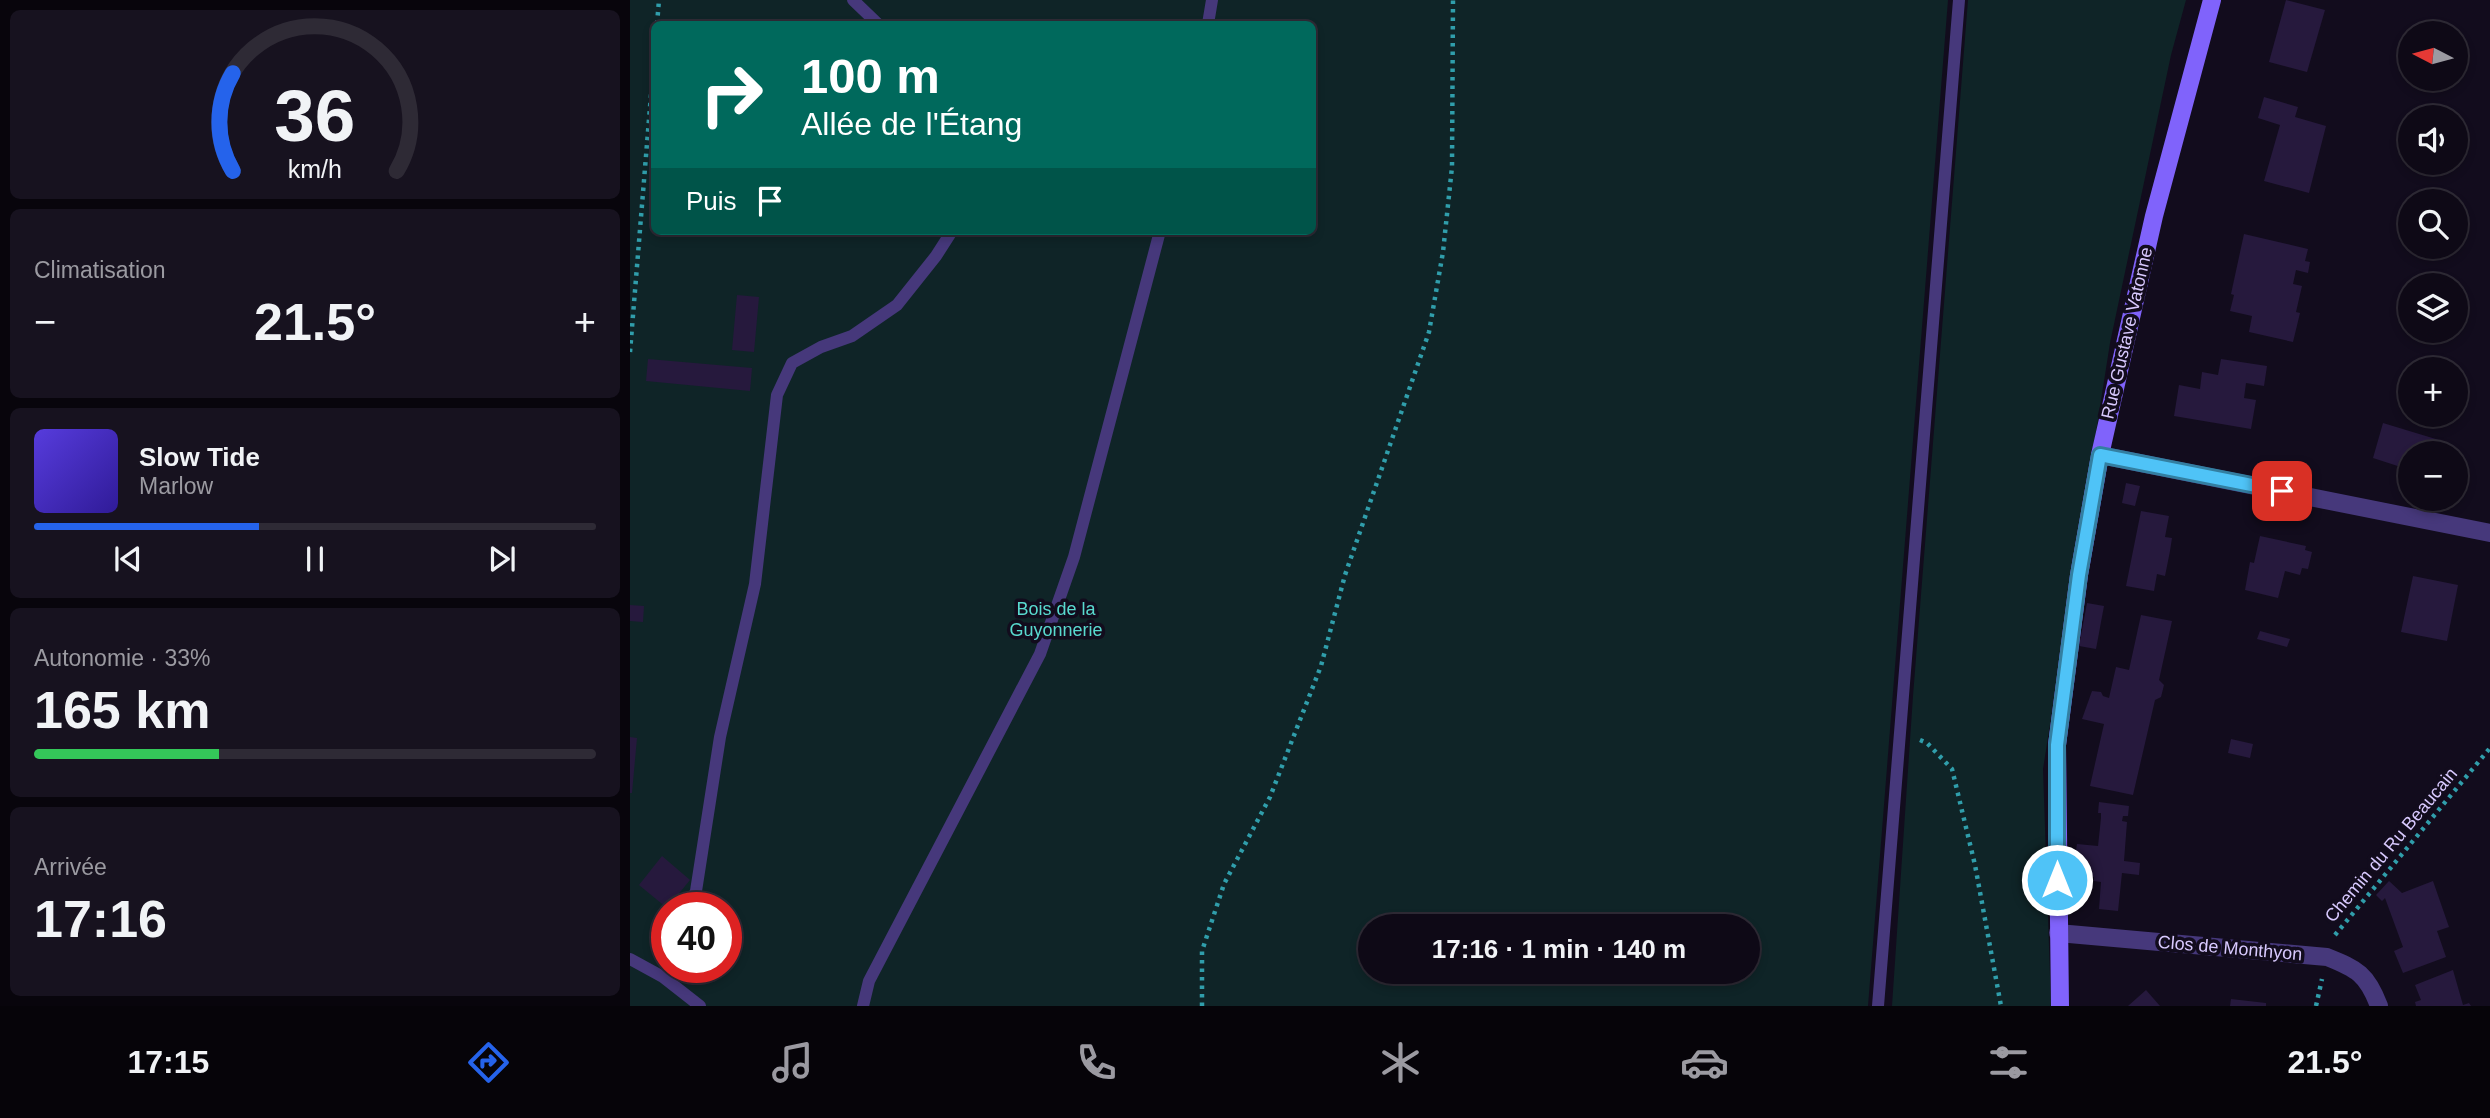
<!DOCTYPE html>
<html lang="fr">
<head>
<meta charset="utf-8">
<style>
  :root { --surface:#0e0916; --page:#17121f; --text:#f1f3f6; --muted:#9b9aa1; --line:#2e2a35; --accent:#2563eb }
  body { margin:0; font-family:Arial,sans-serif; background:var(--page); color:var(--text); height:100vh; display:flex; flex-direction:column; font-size:26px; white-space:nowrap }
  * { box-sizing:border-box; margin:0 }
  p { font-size:23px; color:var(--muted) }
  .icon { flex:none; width:38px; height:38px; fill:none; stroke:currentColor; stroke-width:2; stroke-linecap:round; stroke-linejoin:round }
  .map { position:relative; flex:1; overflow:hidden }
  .panel { display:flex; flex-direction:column; gap:10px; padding:10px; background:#08050c; width:630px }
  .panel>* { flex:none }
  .top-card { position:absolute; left:21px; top:21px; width:665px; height:214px; border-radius:10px; box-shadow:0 4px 10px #0003,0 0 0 2px var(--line); background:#00695c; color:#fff; overflow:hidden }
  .needle { width:46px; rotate:276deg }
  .fabs { position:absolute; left:1768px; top:21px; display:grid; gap:14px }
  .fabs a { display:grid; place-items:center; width:70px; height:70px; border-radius:50%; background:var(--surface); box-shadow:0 4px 10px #0003,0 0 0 2px var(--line); font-size:35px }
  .speed { position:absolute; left:21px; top:892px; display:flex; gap:14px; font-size:35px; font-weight:700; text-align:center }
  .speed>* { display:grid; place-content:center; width:91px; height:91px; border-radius:50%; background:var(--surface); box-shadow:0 4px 10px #0003,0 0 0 2px var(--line); line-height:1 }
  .speed .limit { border:10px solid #d22; background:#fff; color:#111 }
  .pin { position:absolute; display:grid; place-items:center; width:60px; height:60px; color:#fff; margin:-30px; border-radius:14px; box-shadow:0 4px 10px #0006 }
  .me { position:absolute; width:77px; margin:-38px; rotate:0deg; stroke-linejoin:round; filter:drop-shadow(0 0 5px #0008) }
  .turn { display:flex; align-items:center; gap:24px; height:147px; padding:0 35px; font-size:32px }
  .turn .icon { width:91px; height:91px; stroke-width:2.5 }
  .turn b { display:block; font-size:49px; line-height:60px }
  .then { display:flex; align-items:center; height:66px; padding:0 35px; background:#0003; gap:14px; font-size:26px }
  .big { font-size:52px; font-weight:800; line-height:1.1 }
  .panel .card { flex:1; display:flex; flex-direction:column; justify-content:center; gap:10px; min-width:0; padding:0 24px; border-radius:10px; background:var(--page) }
  .panel .dial { align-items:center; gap:0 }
  .dial svg { height:182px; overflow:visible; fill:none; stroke:var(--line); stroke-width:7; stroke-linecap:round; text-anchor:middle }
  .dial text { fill:var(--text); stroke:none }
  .song { display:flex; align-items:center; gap:21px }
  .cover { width:84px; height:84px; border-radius:10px; background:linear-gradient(135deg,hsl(250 70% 55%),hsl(250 70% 35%)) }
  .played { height:7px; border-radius:4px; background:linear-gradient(90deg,var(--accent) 40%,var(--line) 40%) }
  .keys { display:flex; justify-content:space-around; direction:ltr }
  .heat { display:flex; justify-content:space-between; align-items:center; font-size:38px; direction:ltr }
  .charge { height:10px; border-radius:5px; background:linear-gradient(90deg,#34c759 33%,var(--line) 0) }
  .trip { position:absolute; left:728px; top:914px; width:402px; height:70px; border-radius:35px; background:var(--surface); box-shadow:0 4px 10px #0003,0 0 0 2px var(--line); font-weight:800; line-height:70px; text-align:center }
  .tabs { display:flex; height:112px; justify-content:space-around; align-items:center; background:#060409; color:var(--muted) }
  .tabs .icon { width:49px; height:49px }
  .tabs .selected { color:var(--accent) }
  .tabs b { font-size:32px; color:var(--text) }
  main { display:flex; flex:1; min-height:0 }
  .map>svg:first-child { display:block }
</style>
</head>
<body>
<main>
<section class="panel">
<div class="card dial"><svg viewBox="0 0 100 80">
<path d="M14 69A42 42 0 1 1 86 69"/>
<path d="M14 69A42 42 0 0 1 14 26" stroke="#2563eb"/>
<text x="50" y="56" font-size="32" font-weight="700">36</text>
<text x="50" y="72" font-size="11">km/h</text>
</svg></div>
<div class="card"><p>Climatisation</p>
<div class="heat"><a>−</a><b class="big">21.5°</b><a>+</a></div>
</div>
<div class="card">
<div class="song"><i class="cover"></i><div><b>Slow Tide</b><p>Marlow</p></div></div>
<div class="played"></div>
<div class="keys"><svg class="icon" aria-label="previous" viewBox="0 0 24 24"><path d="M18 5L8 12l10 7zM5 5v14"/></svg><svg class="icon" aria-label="pause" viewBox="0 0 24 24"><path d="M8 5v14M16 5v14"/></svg><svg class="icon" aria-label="next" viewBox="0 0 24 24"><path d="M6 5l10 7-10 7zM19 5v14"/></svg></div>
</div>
<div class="card"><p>Autonomie · 33%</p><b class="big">165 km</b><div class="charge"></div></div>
<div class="card"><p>Arrivée</p><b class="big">17:16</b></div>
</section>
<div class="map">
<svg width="1860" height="1006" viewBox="0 0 1860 1006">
  <rect width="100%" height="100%" fill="#120c1d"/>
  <!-- green -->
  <g fill="#0f2427" fill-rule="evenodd">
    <path d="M0,0h1318l-80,1006h-1238zM24,24h658v207h-658zM37,908h59v60h-59zM740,926h378v45h-378z"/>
    <path d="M1338,0h218l-15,55 -61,288 -67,426 8,237h-159l21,-310z"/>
  </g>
  <!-- building -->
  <g fill="#26193d">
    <path d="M1656,0l39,10 -18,62 -38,-10z"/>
    <path d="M1634,97l34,10 -3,10 31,9 -17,67 -45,-12 16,-56 -22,-7z"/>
    <path d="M1614,234l64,15 -3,12 5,1 -2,11 -12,-3 -3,14 9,2 -6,26 4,1 -7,29 -44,-10 3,-16 -22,-5 4,-16 -3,-1z"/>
    <path d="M107,295l22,2 -5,55 -22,-2z"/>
    <path d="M18,359l104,9 -2,23 -104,-10z"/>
    <path d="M1591,359l46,7 -3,20 -18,-3 -2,15 12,2 -5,29 -77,-13 5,-31 21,4 2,-17 16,3z"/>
    <path d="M1753,423l56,17 -4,13h-25v17l-37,-12z"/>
    <path d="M1496,483l14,3 -5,20 -13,-3z"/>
    <path d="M1511,511l28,5 -4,21 7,1 -2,13 -5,25 -8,-2 -3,17 -28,-5z"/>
    <path d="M1630,536l46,10 -1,4 7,2 -4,17 -6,-1 -2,7 -15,-4 -7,27 -33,-8 5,-28 4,1z"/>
    <path d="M1783,576l45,9 -11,56 -46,-9z"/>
    <path d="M1457,603l17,3 -8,43 -17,-3z"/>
    <path d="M0,605l14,1 -1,16 -13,-1z"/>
    <path d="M1511,615l31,6 -13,59 5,5 -3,12 -6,3 -22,95 -43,-9 14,-62 -22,-5 10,-28 9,1 2,4 6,2 7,-31 13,3z"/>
    <path d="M1630,631l30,8 -3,8 -30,-8z"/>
    <path d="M0,737l7,1 -5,55h-2z"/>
    <path d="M1601,739l22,5 -3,14 -22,-5z"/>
    <path d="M1469,802l30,4 -1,10h-5l-1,5 5,1 -3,39 16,2 -1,12 -17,-2 -4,38 -19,-2 2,-27 -7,-1v-4l-25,-3v-19l6,1 2,-12 21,2 3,-28v-5h-3z"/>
    <path d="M32,856l28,24 -23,28 -28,-23z"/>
    <path d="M1759,881l13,12 31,-12 16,46 -12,4 9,26 -43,16 -9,-22 9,-4 -18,-49 -3,3 -6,-6z"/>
    <path d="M1823,970l10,35 6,-2 2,3h-55l-1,-4 6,-2 -6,-15z"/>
    <path d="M1516,990l14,16h-32z"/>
    <path d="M1601,999l35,4v3h-36z"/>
  </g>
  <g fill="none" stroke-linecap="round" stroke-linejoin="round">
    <!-- path -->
    <g stroke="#309eab" stroke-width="4.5" stroke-dasharray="3.5 5" stroke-linecap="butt">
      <path d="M27,24l2,-24"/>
      <path d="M0,352l24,-294"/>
      <path d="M1290,740l7,3 25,26 23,96 26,141"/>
      <path d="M1705,935l155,-187"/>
      <path d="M572,1006v-55l22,-67 46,-87 51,-131 24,-91 84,-243 14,-80 9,-85 1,-167"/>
      <path d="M1686,1006l6,-27"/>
    </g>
    <!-- lane -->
    <g stroke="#46387b" stroke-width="12">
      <path d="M223,0l25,24"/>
      <path d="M578,24l4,-24"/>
      <path d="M58,908l8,-17 24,-154 35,-153 22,-189 15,-32 29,-16 31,-11 45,-31 39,-49 16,-25"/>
      <path d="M0,959l33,18 37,29"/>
      <path d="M233,1006l6,-25 171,-327 34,-97 86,-326"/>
      <path d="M1248,1006l81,-1006"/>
    </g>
    <!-- street -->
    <g stroke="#46387b" stroke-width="18">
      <path d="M1470,455l390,78"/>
      <path d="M1428,933l269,24c30,12 40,17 52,49"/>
    </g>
    <!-- secondary -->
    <path stroke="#8063fb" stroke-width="18" d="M1430,1006l-3,-261 22,-170 21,-120 54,-239 58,-216"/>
  </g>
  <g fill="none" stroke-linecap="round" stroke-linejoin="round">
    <defs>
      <path id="route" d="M1427,880v-135l22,-170 21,-120 182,36"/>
    </defs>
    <!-- route casing -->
    <use href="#route" stroke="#337fa1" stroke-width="18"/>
    <!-- route -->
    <use href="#route" stroke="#4fc3f7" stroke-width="12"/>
  </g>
  <g text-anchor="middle" stroke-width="7" stroke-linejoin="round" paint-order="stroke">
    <!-- street labels -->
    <g font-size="18" fill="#d8c9fe" stroke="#120c1d">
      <text transform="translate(1497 333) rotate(-77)" y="6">Rue Gustave Vatonne</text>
      <text transform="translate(1761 845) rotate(-50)" y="6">Chemin du Ru Beaucain</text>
      <text transform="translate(1600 948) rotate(5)" y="6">Clos de Monthyon</text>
    </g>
    <!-- park labels -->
    <g font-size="18" fill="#59dacf" stroke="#120c1d">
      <text x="426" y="615">Bois de la<tspan x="426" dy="21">Guyonnerie</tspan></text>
    </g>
  </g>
</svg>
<div class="fabs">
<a><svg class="needle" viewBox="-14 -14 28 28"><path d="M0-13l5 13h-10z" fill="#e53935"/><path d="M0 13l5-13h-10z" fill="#9b9aa1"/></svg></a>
<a><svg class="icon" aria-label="sound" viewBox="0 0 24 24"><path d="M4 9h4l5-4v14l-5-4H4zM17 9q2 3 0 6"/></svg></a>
<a><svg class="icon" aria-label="search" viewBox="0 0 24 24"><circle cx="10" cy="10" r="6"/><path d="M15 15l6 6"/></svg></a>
<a><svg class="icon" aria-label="layers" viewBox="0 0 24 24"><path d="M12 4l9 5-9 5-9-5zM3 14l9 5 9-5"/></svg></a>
<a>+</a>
<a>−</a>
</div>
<div class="speed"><div class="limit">40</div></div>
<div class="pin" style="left:1652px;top:491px;background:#d93025"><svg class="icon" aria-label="arrive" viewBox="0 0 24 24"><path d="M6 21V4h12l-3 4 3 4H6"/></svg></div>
<svg class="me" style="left:1427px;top:880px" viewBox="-20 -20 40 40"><circle r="17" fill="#4fc3f7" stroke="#fff" stroke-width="3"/><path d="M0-11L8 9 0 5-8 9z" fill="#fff"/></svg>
<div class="trip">17:16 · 1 min · 140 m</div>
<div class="top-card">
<div class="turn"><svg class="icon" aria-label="right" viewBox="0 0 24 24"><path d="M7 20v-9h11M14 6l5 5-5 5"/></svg><div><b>100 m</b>Allée de l'Étang</div></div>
<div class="then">Puis<svg class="icon" aria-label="arrive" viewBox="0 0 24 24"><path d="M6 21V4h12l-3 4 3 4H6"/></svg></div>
</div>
</div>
</main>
<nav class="tabs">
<b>17:15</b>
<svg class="icon selected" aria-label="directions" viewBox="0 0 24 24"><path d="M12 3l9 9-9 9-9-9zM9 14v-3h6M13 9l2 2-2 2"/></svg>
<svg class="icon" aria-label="music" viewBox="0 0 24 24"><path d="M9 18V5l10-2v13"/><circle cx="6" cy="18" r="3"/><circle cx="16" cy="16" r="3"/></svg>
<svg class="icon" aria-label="phone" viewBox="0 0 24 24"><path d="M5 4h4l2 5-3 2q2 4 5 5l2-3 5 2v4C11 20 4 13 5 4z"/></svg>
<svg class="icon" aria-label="climate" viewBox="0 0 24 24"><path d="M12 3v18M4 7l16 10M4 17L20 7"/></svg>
<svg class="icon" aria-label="car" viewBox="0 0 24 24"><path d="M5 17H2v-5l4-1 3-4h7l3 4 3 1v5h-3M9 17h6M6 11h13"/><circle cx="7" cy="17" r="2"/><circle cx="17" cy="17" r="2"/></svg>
<svg class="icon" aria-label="filters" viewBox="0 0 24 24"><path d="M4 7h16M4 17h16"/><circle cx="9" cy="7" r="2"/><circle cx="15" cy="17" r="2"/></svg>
<b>21.5°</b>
</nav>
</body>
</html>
